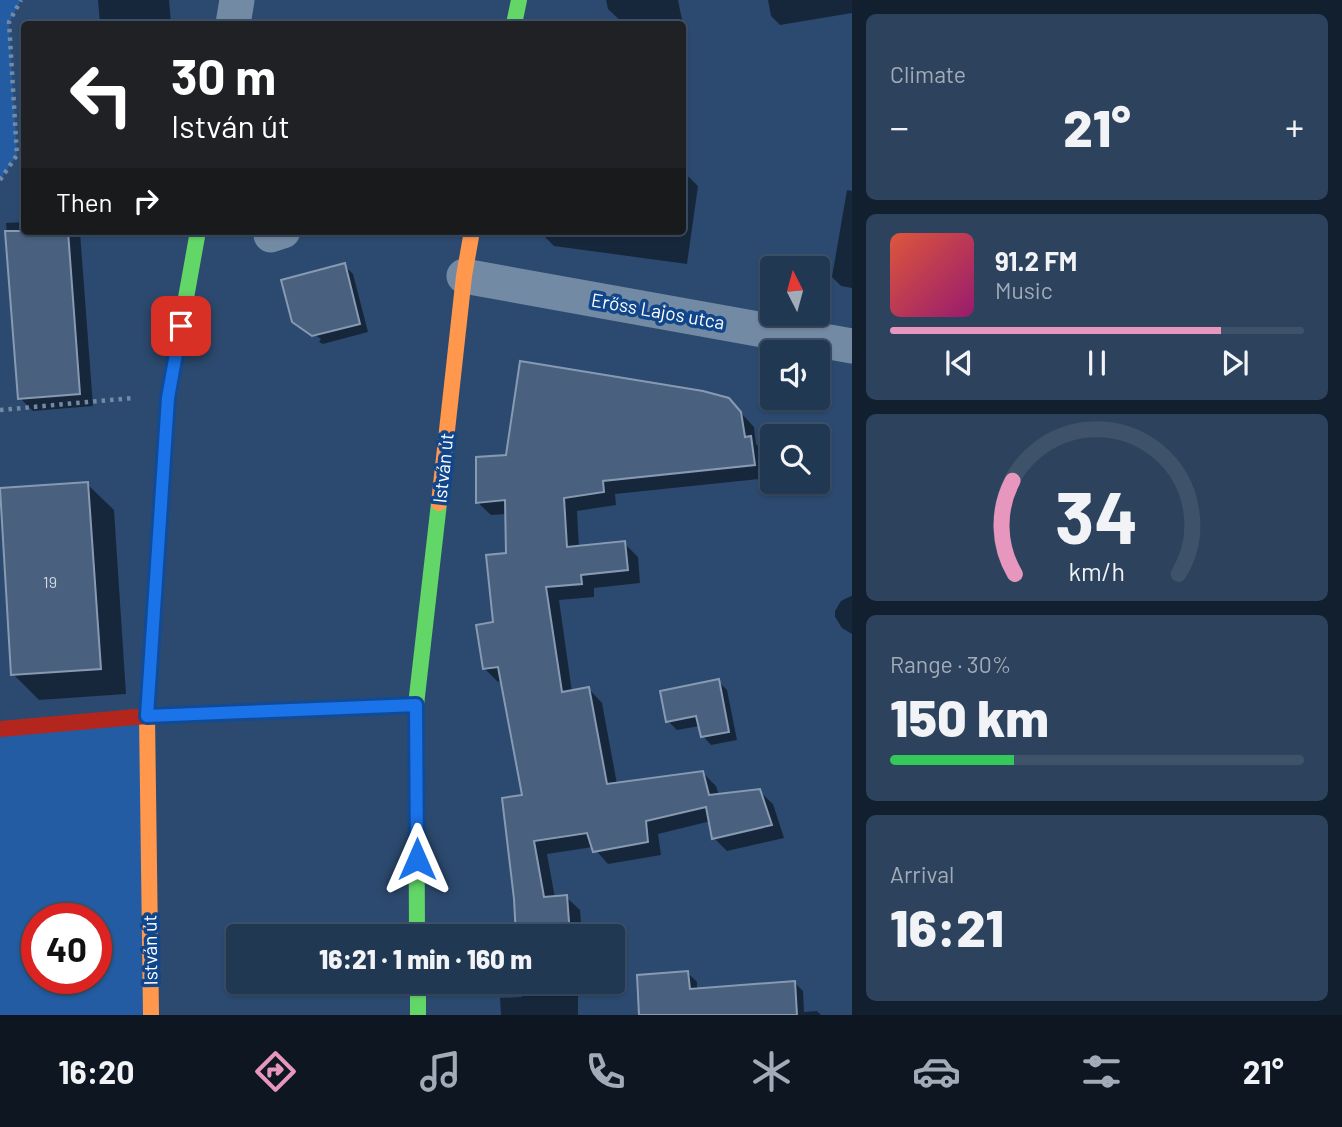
<!DOCTYPE html>
<html lang="en">
<head>
<meta charset="utf-8">
<style>
  :root { --surface:#213853; --page:#2d435d; --text:#f1f3f6; --muted:#a2acb8; --line:#3e526a; --accent:#e797bd }
  body { margin:0; font-family:Barlow,sans-serif; background:var(--page); color:var(--text); height:100vh; display:flex; flex-direction:column; font-size:26px; white-space:nowrap }
  * { box-sizing:border-box; margin:0 }
  p { font-size:23px; color:var(--muted) }
  .icon { flex:none; width:38px; height:38px; fill:none; stroke:currentColor; stroke-width:2; stroke-linecap:round; stroke-linejoin:round }
  .map { position:relative; flex:1; overflow:hidden }
  .side { display:flex; flex-direction:column; gap:14px; padding:14px; background:#121f2e; width:490px }
  .side>* { flex:none }
  .banner { position:absolute; left:21px; top:21px; width:665px; height:214px; border-radius:7px; box-shadow:0 2px 5px #0004,0 0 0 2px var(--line); background:#202124; color:#fff; overflow:hidden }
  .needle { width:46px; rotate:354deg }
  .tools { position:absolute; left:760px; top:256px; display:grid; gap:14px }
  .tools a { display:grid; place-items:center; width:70px; height:70px; border-radius:7px; background:var(--surface); box-shadow:0 2px 5px #0004,0 0 0 2px var(--line); font-size:35px }
  .speed { position:absolute; left:21px; top:903px; display:flex; gap:14px; font-size:35px; font-weight:700; text-align:center }
  .speed>* { display:grid; place-content:center; width:91px; height:91px; border-radius:50%; background:var(--surface); box-shadow:0 2px 5px #0004,0 0 0 2px var(--line); line-height:1 }
  .speed .limit { border:10px solid #d22; background:#fff; color:#111 }
  .pin { position:absolute; display:grid; place-items:center; width:60px; height:60px; color:#fff; margin:-30px; border-radius:14px; box-shadow:0 4px 10px #0006 }
  .me { position:absolute; width:77px; margin:-38px; rotate:0deg; stroke-linejoin:round; filter:drop-shadow(0 0 5px #0008) }
  .turn { display:flex; align-items:center; gap:24px; height:147px; padding:0 35px; font-size:32px }
  .turn .icon { width:91px; height:91px; stroke-width:2.5 }
  .turn b { display:block; font-size:49px; line-height:60px }
  .then { display:flex; align-items:center; height:66px; padding:0 35px; background:#0003; gap:14px; font-size:26px }
  .big { font-size:52px; font-weight:800; line-height:1.1 }
  .side .widget { flex:1; display:flex; flex-direction:column; justify-content:center; gap:10px; min-width:0; padding:0 24px; border-radius:10px; background:var(--page) }
  .side .dial { align-items:center; gap:0 }
  .dial svg { height:182px; overflow:visible; fill:none; stroke:var(--line); stroke-width:7; stroke-linecap:round; text-anchor:middle }
  .dial text { fill:var(--text); stroke:none }
  .song { display:flex; align-items:center; gap:21px }
  .cover { width:84px; height:84px; border-radius:10px; background:linear-gradient(135deg,hsl(10 70% 55%),hsl(320 70% 35%)) }
  .played { height:7px; border-radius:4px; background:linear-gradient(90deg,var(--accent) 80%,var(--line) 80%) }
  .keys { display:flex; justify-content:space-around; direction:ltr }
  .heat { display:flex; justify-content:space-between; align-items:center; font-size:38px; direction:ltr }
  .charge { height:10px; border-radius:5px; background:linear-gradient(90deg,#34c759 30%,var(--line) 0) }
  .trip { position:absolute; left:226px; top:924px; width:399px; height:70px; border-radius:7px; background:var(--surface); box-shadow:0 2px 5px #0004,0 0 0 2px var(--line); font-weight:800; line-height:70px; text-align:center }
  .dock { display:flex; height:112px; justify-content:space-around; align-items:center; background:#0d1621; color:var(--muted) }
  .dock .icon { width:49px; height:49px }
  .dock .selected { color:var(--accent) }
  .dock b { font-size:32px; color:var(--text) }
  main { display:flex; flex:1; min-height:0 }
  .map>svg:first-child { display:block }
</style>
</head>
<body>
<main>
<div class="map">
<svg width="852" height="1015" viewBox="0 0 852 1015">
  <rect width="100%" height="100%" fill="#2c4a6f"/>
  <!-- green -->
  <g fill="#235ca2" fill-rule="evenodd">
    <path d="M0,0h21l-12,23 8,132 -17,25z"/>
    <path d="M147,716l4,299h-151v-287zM37,919h59v59h-59z"/>
  </g>
  <!-- shadow -->
  <g fill="#0007">
    <path d="M98,0h71l2,24h-71z"/>
    <path d="M606,0h72l4,20 -22,4h-36l-16,-15z"/>
    <path d="M768,0h84v13l-72,12 -9,-9z"/>
    <path d="M682,176l7,1 9,9 -11,78 -133,-18 -9,-9 1,-6h136z"/>
    <path d="M847,190l5,1v97l-11,-2 -9,-9z"/>
    <path d="M24,222v9l56,1 13,174 -60,5 -13,-13 -14,-175z"/>
    <path d="M344,265l9,9 15,58 -45,12 -4,-2 2,-3 -28,-18z"/>
    <path d="M728,399l26,28 2,17 8,7 4,27 -153,16 1,11 -39,6 2,37 45,-5 14,14 2,26 -46,5v9l-35,3 13,92 17,-3 13,14 15,81 86,-11 13,13 3,10 40,-5 14,13 11,34 -57,13 -13,-13 -3,-17 -53,13 3,21 -53,9 -15,-17 -46,7 8,44 11,-1 14,13 2,26h-64l-2,-37 8,-102 -22,-116 -4,1 -14,-14 24,-113 -1,-41 -16,1 -14,-13 30,-46z"/>
    <path d="M87,484l27,26 12,184 -87,6 -26,-26z"/>
    <path d="M851,596h1v38l-10,-6 -7,-11v-6l6,-10z"/>
    <path d="M718,681l9,9 10,50 -26,5 -8,-9 -3,-10 -23,4 -9,-9z"/>
    <path d="M688,973l9,9v8l97,-8 9,9 1,21 13,-1 4,4h-180z"/>
    <path d="M521,982h57v33h-77l-1,-17 22,-1z"/>
  </g>
  <!-- building -->
  <g fill="#49617f" stroke="#879ab2" stroke-width="2">
    <path d="M5,231h63l12,163 -62,5z"/>
    <path d="M345,263l15,61 -48,12 -20,-14 -11,-42z"/>
    <path d="M520,361l183,30 26,7 12,14 4,25 6,-1 4,29 -152,16 1,11 -40,6 3,49 58,-6 3,29 -47,5 1,9 -36,3 16,105 27,-5 18,97 96,-13 6,24 51,-6 12,36 -60,14 -6,-32 -60,14 2,21 -55,10 -6,-19 -53,8 10,56 23,-2 3,41h-54l-2,-37 -12,-101 20,-3 -24,-128 -15,2 -7,-44 17,-3 -7,-67 20,-2 -1,-53 -29,3v-46l30,-2z"/>
    <path d="M88,482l13,187 -90,6 -11,-187z"/>
    <path d="M719,679l10,53 -28,5 -5,-21 -30,6 -6,-31z"/>
    <path d="M688,971l2,18 105,-8 2,34h-158l-2,-40z"/>
  </g>
  <g fill="none" stroke-linecap="round" stroke-linejoin="round">
    <!-- path -->
    <g stroke="#738aa4" stroke-width="4.5" stroke-dasharray="3.5 5" stroke-linecap="butt">
      <path d="M0,180l17,-25 -8,-133 12,-22"/>
      <path d="M0,410l132,-12"/>
    </g>
    <!-- street -->
    <g stroke="#738aa4" stroke-width="35">
      <path d="M233,24l4,-24"/>
      <path d="M271,235l12,-4"/>
      <path d="M464,276l388,70"/>
    </g>
    <!-- fast -->
    <g stroke="#63d668" stroke-width="16">
      <path d="M514,24l5,-24"/>
      <path d="M166,432l2,-34 30,-167"/>
      <path d="M417,936l-1,-231 23,-202"/>
      <path d="M418,982v33"/>
    </g>
    <!-- slow -->
    <g stroke="#ff974d" stroke-width="16">
      <path d="M439,503l25,-227 8,-45"/>
      <path d="M151,1015l-4,-299 19,-284"/>
    </g>
    <!-- jam -->
    <path stroke="#b3261e" stroke-width="16" d="M0,729l147,-13 269,-11"/>
  </g>
  <g fill="none" stroke-linecap="round" stroke-linejoin="round">
    <defs>
      <path id="route" d="M181,326l-13,72 -21,318 269,-11 1,154"/>
    </defs>
    <!-- route casing -->
    <use href="#route" stroke="#114b97" stroke-width="18"/>
    <!-- route -->
    <use href="#route" stroke="#1a73e8" stroke-width="12"/>
  </g>
  <g text-anchor="middle" stroke-width="7" stroke-linejoin="round" paint-order="stroke">
    <!-- number labels -->
    <g font-size="16" fill="#d2d8df">
      <text x="50" y="588">19</text>
    </g>
    <!-- street labels -->
    <g font-size="19" fill="#fff" stroke="#11468a">
      <text transform="translate(658 311) rotate(10)" y="7">Erőss Lajos utca</text>
      <text transform="translate(443 468) rotate(-84)" y="7">István út</text>
      <text transform="translate(150 950) rotate(-91)" y="7">István út</text>
    </g>
  </g>
</svg>
<div class="tools">
<a><svg class="needle" viewBox="-14 -14 28 28"><path d="M0-13l5 13h-10z" fill="#e53935"/><path d="M0 13l5-13h-10z" fill="#a2acb8"/></svg></a>
<a><svg class="icon" aria-label="sound" viewBox="0 0 24 24"><path d="M4 9h4l5-4v14l-5-4H4zM17 9q2 3 0 6"/></svg></a>
<a><svg class="icon" aria-label="search" viewBox="0 0 24 24"><circle cx="10" cy="10" r="6"/><path d="M15 15l6 6"/></svg></a>
</div>
<div class="speed"><div class="limit">40</div></div>
<div class="pin" style="left:181px;top:326px;background:#d93025"><svg class="icon" aria-label="arrive" viewBox="0 0 24 24"><path d="M6 21V4h12l-3 4 3 4H6"/></svg></div>
<svg class="me" style="left:417px;top:859px" viewBox="-20 -20 40 40"><path d="M0-17L14 15 0 8-14 15z" fill="#1a73e8" stroke="#fff" stroke-width="4"/></svg>
<div class="trip">16:21 · 1 min · 160 m</div>
<div class="banner">
<div class="turn"><svg class="icon" aria-label="left" viewBox="0 0 24 24"><path d="M17 20v-9H6M10 6l-5 5 5 5"/></svg><div><b>30 m</b>István út</div></div>
<div class="then">Then<svg class="icon" aria-label="right" viewBox="0 0 24 24"><path d="M7 20v-9h11M14 6l5 5-5 5"/></svg></div>
</div>
</div>
<section class="side">
<div class="widget"><p>Climate</p>
<div class="heat"><a>−</a><b class="big">21°</b><a>+</a></div>
</div>
<div class="widget">
<div class="song"><i class="cover"></i><div><b>91.2 FM</b><p>Music</p></div></div>
<div class="played"></div>
<div class="keys"><svg class="icon" aria-label="previous" viewBox="0 0 24 24"><path d="M18 5L8 12l10 7zM5 5v14"/></svg><svg class="icon" aria-label="pause" viewBox="0 0 24 24"><path d="M8 5v14M16 5v14"/></svg><svg class="icon" aria-label="next" viewBox="0 0 24 24"><path d="M6 5l10 7-10 7zM19 5v14"/></svg></div>
</div>
<div class="widget dial"><svg viewBox="0 0 100 80">
<path d="M14 69A42 42 0 1 1 86 69"/>
<path d="M14 69A42 42 0 0 1 13 28" stroke="#e797bd"/>
<text x="50" y="56" font-size="32" font-weight="700">34</text>
<text x="50" y="72" font-size="11">km/h</text>
</svg></div>
<div class="widget"><p>Range · 30%</p><b class="big">150 km</b><div class="charge"></div></div>
<div class="widget"><p>Arrival</p><b class="big">16:21</b></div>
</section>
</main>
<nav class="dock">
<b>16:20</b>
<svg class="icon selected" aria-label="directions" viewBox="0 0 24 24"><path d="M12 3l9 9-9 9-9-9zM9 14v-3h6M13 9l2 2-2 2"/></svg>
<svg class="icon" aria-label="music" viewBox="0 0 24 24"><path d="M9 18V5l10-2v13"/><circle cx="6" cy="18" r="3"/><circle cx="16" cy="16" r="3"/></svg>
<svg class="icon" aria-label="phone" viewBox="0 0 24 24"><path d="M5 4h4l2 5-3 2q2 4 5 5l2-3 5 2v4C11 20 4 13 5 4z"/></svg>
<svg class="icon" aria-label="climate" viewBox="0 0 24 24"><path d="M12 3v18M4 7l16 10M4 17L20 7"/></svg>
<svg class="icon" aria-label="car" viewBox="0 0 24 24"><path d="M5 17H2v-5l4-1 3-4h7l3 4 3 1v5h-3M9 17h6M6 11h13"/><circle cx="7" cy="17" r="2"/><circle cx="17" cy="17" r="2"/></svg>
<svg class="icon" aria-label="filters" viewBox="0 0 24 24"><path d="M4 7h16M4 17h16"/><circle cx="9" cy="7" r="2"/><circle cx="15" cy="17" r="2"/></svg>
<b>21°</b>
</nav>
</body>
</html>
